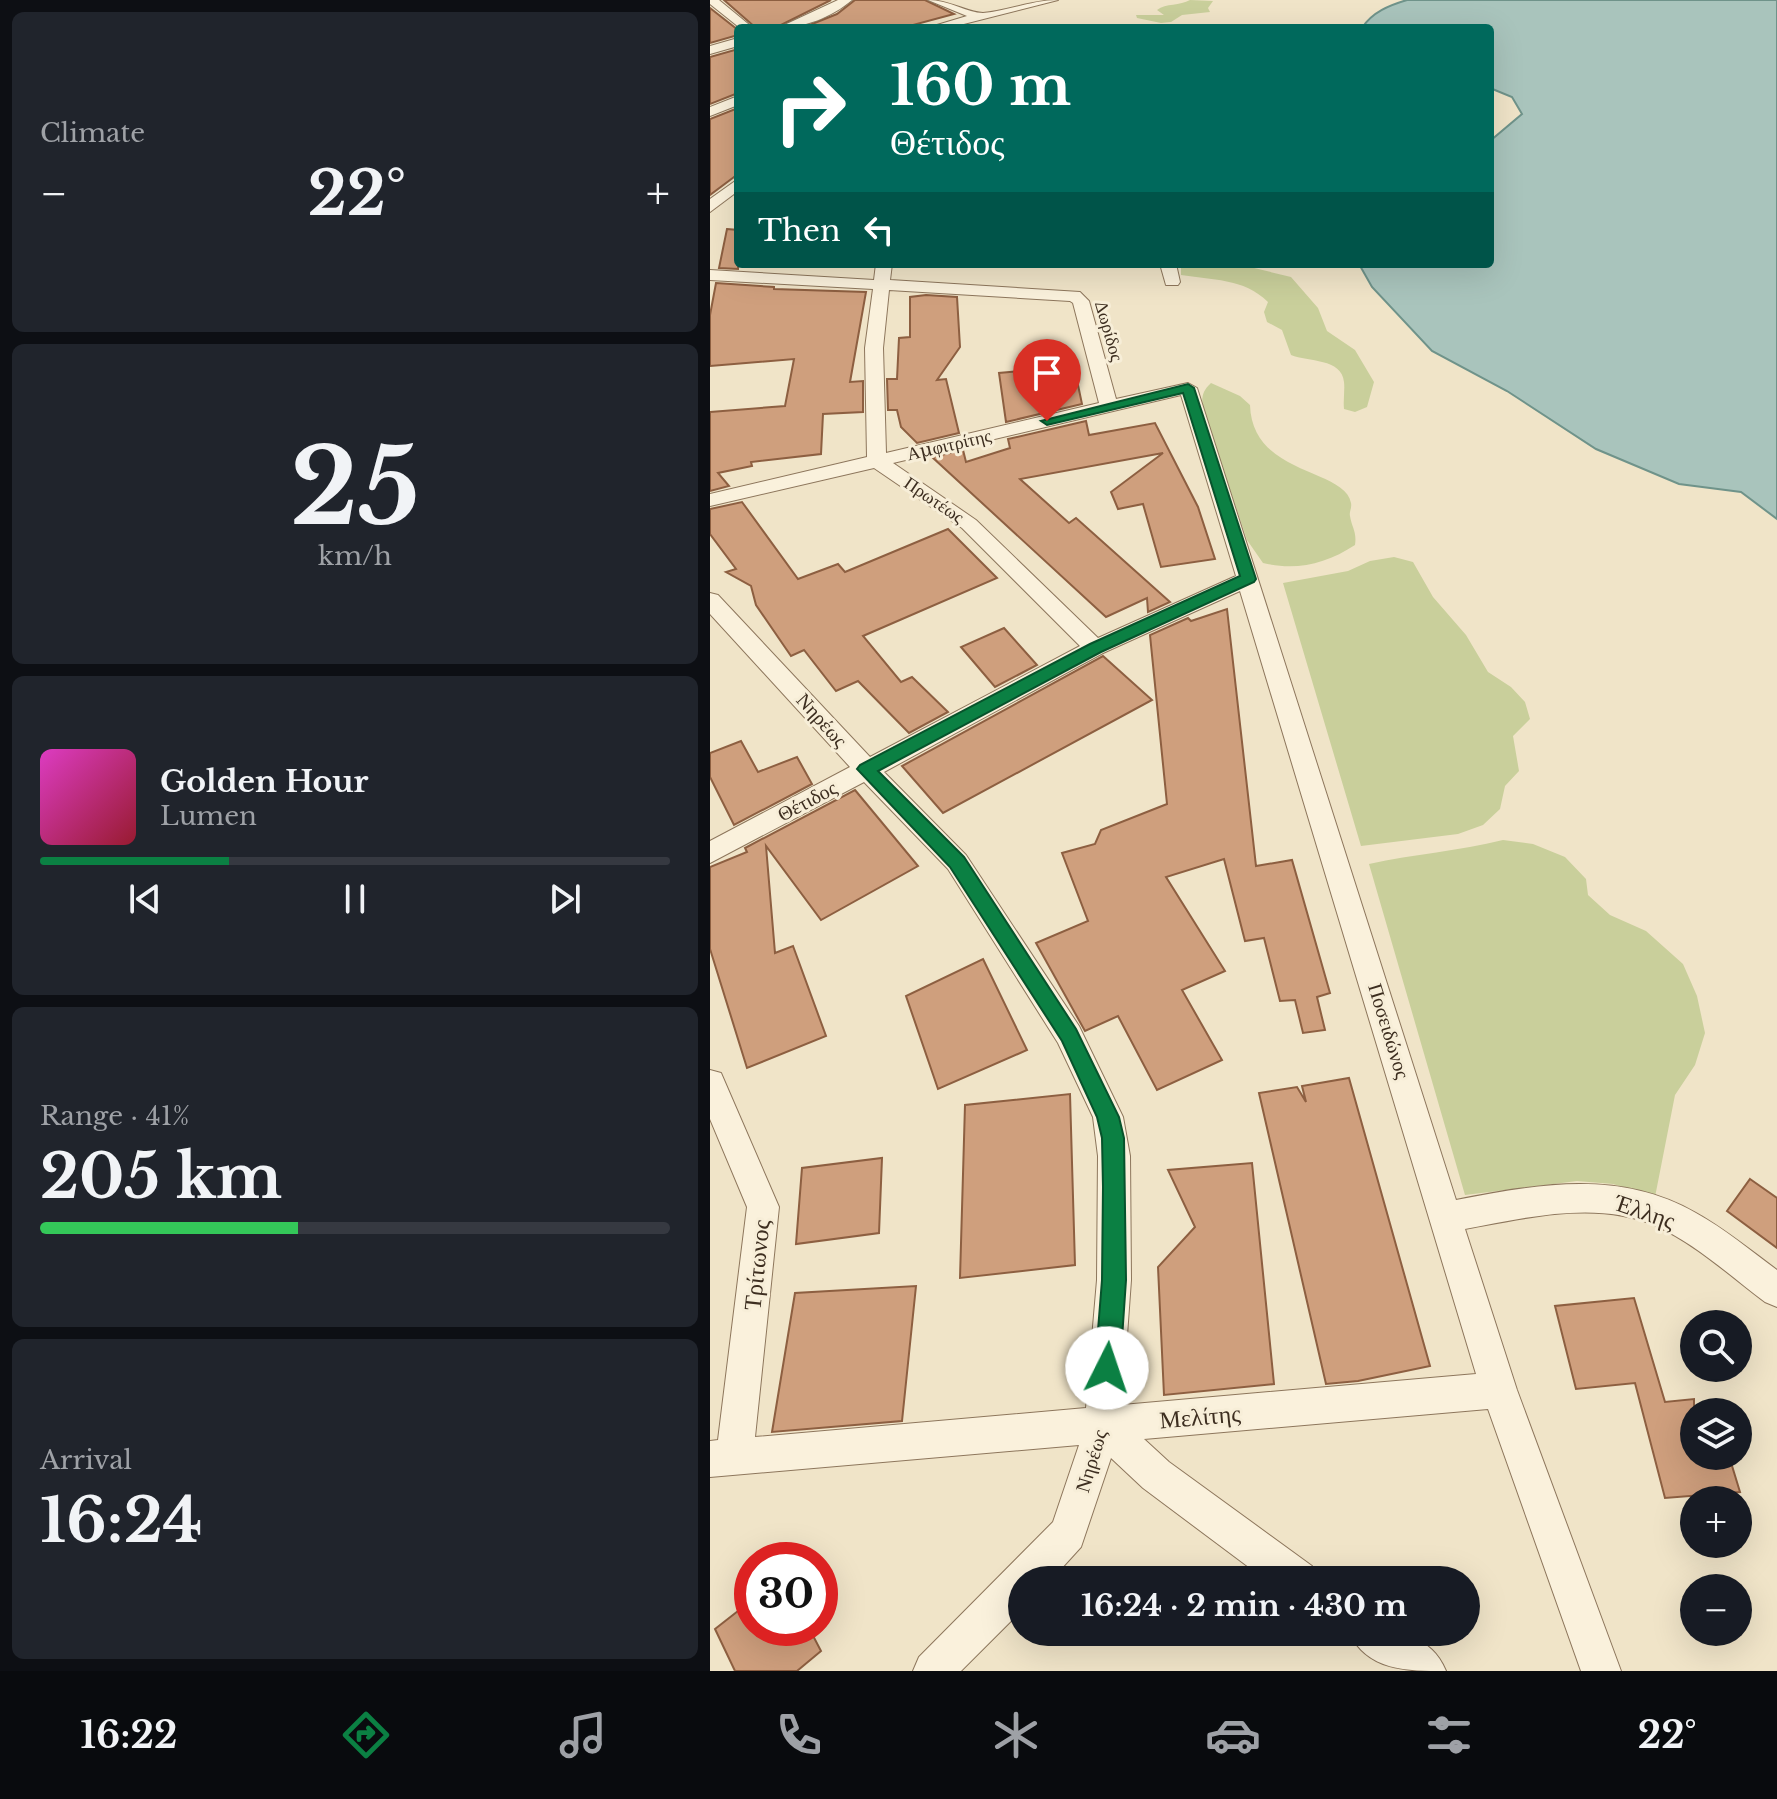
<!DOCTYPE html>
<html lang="en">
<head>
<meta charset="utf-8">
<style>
  :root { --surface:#171b24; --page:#20242c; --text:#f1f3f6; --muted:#9ea1a6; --line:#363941; --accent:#0b8043 }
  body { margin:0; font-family:"Libre Baskerville",serif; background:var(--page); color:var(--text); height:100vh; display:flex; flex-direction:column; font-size:30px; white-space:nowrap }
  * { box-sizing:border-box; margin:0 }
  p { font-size:26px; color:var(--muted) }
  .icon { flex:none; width:44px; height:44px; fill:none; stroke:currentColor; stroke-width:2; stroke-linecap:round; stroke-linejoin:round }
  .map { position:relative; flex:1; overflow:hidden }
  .panel { display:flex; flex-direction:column; gap:12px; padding:12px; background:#0d0f14; width:710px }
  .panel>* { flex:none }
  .guide { position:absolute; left:24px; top:24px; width:760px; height:244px; border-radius:8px; box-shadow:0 8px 32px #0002; background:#00695c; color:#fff; overflow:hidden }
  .buttons { position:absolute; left:970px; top:1310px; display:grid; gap:16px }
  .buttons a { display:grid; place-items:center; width:72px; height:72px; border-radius:50%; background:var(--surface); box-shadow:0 8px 32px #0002; font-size:40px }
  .speed { position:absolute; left:24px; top:1542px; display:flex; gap:16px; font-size:40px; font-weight:700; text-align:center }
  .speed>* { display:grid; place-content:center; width:104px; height:104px; border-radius:50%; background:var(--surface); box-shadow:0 8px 32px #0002; line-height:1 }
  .speed .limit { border:12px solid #d22; background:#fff; color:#111 }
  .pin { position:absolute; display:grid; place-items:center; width:68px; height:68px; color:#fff; margin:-82px -34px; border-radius:50% 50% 50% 0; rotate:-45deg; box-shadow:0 0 8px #0007 }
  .pin .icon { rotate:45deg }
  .me { position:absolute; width:88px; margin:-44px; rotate:4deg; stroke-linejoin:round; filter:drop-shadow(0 0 6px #0008) }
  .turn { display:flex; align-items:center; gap:28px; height:168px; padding:0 24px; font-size:36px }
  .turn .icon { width:104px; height:104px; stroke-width:2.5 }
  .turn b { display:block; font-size:56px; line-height:68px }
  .then { display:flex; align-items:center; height:76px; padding:0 24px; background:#0003; gap:16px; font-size:30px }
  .big { font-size:60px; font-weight:800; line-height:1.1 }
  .panel .tile { flex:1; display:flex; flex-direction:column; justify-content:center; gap:12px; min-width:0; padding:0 28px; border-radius:12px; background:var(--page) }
  .panel .dial { align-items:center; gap:0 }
  .dial b { font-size:104px; line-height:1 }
  .song { display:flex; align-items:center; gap:24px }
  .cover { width:96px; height:96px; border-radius:12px; background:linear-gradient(135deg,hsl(310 70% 55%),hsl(350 70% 35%)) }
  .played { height:8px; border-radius:4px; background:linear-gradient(90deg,var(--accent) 30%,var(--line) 30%) }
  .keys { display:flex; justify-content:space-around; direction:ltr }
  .heat { display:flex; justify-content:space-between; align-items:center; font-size:44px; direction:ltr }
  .charge { height:12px; border-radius:6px; background:linear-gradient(90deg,#34c759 41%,var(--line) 0) }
  .trip { position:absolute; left:298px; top:1566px; width:472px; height:80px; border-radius:40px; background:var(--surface); box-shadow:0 8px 32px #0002; font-weight:800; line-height:80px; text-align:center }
  .menu { display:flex; height:128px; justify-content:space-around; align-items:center; background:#090b0e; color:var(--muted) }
  .menu .icon { width:56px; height:56px }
  .menu .active { color:var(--accent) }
  .menu b { font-size:36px; color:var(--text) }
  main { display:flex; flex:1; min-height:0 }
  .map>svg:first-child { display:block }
</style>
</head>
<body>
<main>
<section class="panel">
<div class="tile"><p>Climate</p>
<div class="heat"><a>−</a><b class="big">22°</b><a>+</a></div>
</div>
<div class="tile dial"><b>25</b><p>km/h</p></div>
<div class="tile">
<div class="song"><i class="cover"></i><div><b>Golden Hour</b><p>Lumen</p></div></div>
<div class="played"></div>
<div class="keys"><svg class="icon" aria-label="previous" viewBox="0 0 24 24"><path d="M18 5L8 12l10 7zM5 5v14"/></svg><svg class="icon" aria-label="pause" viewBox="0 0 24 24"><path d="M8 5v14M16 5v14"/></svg><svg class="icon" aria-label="next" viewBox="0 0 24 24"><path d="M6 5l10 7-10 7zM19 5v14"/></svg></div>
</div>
<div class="tile"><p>Range · 41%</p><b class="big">205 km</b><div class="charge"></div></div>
<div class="tile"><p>Arrival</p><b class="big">16:24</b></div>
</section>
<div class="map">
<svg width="1067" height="1671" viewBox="0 0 1067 1671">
  <rect width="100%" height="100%" fill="#f0e4c8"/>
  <!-- green -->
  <g fill="#c9cf9b">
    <path d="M480,0l23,1 -5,7 2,4 -28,3 -11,7 -10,1 -24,-5 -1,-3h28l-7,-5c9,-7 23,-4 33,-10z"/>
    <path d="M471,264l69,3 41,10 27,31 9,23 28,19 19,32 -7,25 -12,5 -11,-3c-1,-9 1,-18 0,-27 -2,-24 -36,-20 -53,-27l-9,-25 -15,-8 -3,-10 4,-10c-24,-24 -57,-22 -87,-27z"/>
    <path d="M501,383l29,13 10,9c2,71 95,63 101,98 1,5 -2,9 -1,13 2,12 7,16 5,29 -29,19 -59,26 -92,18l-16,-23 -43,-127c-3,-13 -3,-21 7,-30z"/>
    <path d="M684,557l19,5 20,35 33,38 22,37 23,15 14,15 5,17 -17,17 6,35 -14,15 -5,23 -17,16 -25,9 -97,12 -78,-263 65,-12 22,-10z"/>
    <path d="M793,840l30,4 32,13 21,22 2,16 22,20 36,16 37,33 14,32 8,37 -10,32 -20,30 -20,102 -42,-13 -36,-3 -112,14 -96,-331c45,-10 90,-13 134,-24z"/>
  </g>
  <!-- water -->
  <path fill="#a9c4bc" stroke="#6f938a" stroke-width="2" d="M697,0h370v519l-36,-27 -62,-8 -83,-35 -89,-58 -75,-40 -60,-64 -13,-23h131v-123l32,-27 -10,-17 -22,-9v-60h-128c10,-16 28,-23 45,-28z"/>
  <!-- building -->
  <g fill="#cf9f7d" stroke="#8d5f41" stroke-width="2">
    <path d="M14,0h107l-56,28h-19z"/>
    <path d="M145,0h70l29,14 -52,14h-100l35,-14z"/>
    <path d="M0,8l28,22v5l-28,8z"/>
    <path d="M28,49v44l-28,11v-47z"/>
    <path d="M28,108v66l-28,21v-76z"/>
    <path d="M17,229l11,1v39l-19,-1z"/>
    <path d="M6,283l58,4v2l92,3 -16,90 13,-1v31l-40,2 -2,40 -70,8 1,4 -34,7 11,13 -19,5v-79l75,-6 9,-47 -84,7v-51z"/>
    <path d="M216,295l31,2 3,50 -23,33 9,-1 13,54 -42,10 -16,-16 -4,-17h-9l-1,-31h10l2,-41 11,-1v-40z"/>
    <path d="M364,366l8,38 -76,18 -7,-49z"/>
    <path d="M376,421l3,14 66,-12 43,84 17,52 -54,8 -18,-63 -25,5 -7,-17 52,-39 -143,26 49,44 7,-5 94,84 -22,10 -1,-14 -41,19 -174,-160 31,-7 3,12 44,-14 -2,-9z"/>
    <path d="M32,502l56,77 40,-15 7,8 103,-43 49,49 -134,58 38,46 11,-5 36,35 -39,21 -51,-52 -22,10 -32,-41 -13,6 -35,-51 -5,-19 -25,-14 10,-3 -26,-35v-25z"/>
    <path d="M517,609l29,257 36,-6 38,133 -13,4 8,33 -22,3 -8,-33 -15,1 -16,-63 -19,3 -21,-82 -58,18 59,94 -43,19 40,70 -65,30 -39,-74 -33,15 -49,-88 52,-22 -26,-68 33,-9 6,-14 66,-26 -17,-169 38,-17 3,3z"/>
    <path d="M294,628l33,37 -42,22 -34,-40z"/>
    <path d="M393,656l49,44 -209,113 -41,-47z"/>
    <path d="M31,741l17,31 39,-15 15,27 -78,41 -24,-48v-24z"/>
    <path d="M145,790l63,76 -97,54 -55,-74 9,107 18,-7 33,90 -79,32 -37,-119v-82l37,-15 -2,-4z"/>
    <path d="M273,959l44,91 -89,39 -32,-93z"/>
    <path d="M639,1078l81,288 -72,15 -32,3 -67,-291 38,-6 9,15 -4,-16z"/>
    <path d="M360,1094l5,171 -115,13 5,-173z"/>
    <path d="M172,1158l-3,75 -83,11 6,-76z"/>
    <path d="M542,1163l22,221 -110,11 -6,-128 37,-40 -27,-57z"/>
    <path d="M1040,1179l27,19v50l-50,-37z"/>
    <path d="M206,1286l-14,135 -130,11 23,-139z"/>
    <path d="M924,1298l31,104 29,-3v57h35l11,36 -75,6 -30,-115 -59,6 -21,-83z"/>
    <path d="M42,1600v28h57l12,23 -24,20h-62l-20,-42z"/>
  </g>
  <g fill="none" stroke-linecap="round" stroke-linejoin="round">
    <defs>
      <g id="minor">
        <path d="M0,0h9l34,28h-13l-30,-24z"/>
        <path d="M128,0h14c-20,17 -48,28 -74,28z"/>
        <path d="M218,0c21,0 40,13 55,13 25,-2 49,-13 75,-13l-110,28h-21l40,-12z"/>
        <path d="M28,38v8l-28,8v-8z"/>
        <path d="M28,96v9l-28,11v-9z"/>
        <path d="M28,179v12l-28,21v-13z"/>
        <path d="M166,264h16l-2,16 190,12 9,9 27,98 72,-16 9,5 259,812c82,-16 164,-31 240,13 29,16 54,37 81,57v37l-12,-5c-36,-27 -70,-59 -111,-77 -58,-25 -130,-7 -189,4l52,161 104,281h-40l-93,-262 -344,30 25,23 143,104 5,14h-51l-123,-92 -32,-30 -30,89 -30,33h-29v30l-61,61h-48l6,-14 134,-135 26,-77 -369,32v-36l8,-1 29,-233 -37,-88v-49l11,3 58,134 -24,230 331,-29 11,-128 1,-124 -5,-39 -35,-74 -110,-174 -84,-87 -154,81v-22l140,-74 -140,-153v-21l8,2 152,162 210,-111 -118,-118 -88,-60 -164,38v-12l157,-37 -2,-109 8,-59 -163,-9v-10l164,10zM179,290l181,11 3,2 26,100 -213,50 -3,-105zM471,395l55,181 -138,62 -122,-118 -83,-57zM530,591l236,783 -354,31 9,-125 -1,-124 -7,-39 -44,-91 -113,-171 -82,-83 219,-119z"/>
        <path d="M450,264h16l4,18 -2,3h-12z"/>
        <path d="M639,1632c39,0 80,-3 97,39 -39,0 -79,0 -97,-39z"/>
      </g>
    </defs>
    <!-- minor casing -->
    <use href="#minor" stroke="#8d765c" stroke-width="2"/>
    <!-- minor -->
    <use href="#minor" fill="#faf1dc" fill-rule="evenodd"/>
  </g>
  <!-- route -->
  <path fill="#0b8043" stroke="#07532c" stroke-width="2" d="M478,384l6,4 62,191 -2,3 -153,70 -223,119 86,86 112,172 43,88 5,21 2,142 -6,88 -4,8 -9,4 -9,-4 -3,-8 7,-88 1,-93 -1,-49 -5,-21 -35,-76 -112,-174 -93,-98 3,-4 230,-121 150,-68 -57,-183 -136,32 -6,-4z"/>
  <g text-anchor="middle" stroke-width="6" stroke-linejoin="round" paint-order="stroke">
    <!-- far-street labels -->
    <g font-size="18" fill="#3d2e20" stroke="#f7eed8">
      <text transform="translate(399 331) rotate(74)" y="6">Δωρίδος</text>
      <text transform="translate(239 445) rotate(-13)" y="6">Αμφιτρίτης</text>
      <text transform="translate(224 500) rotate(34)" y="6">Πρωτέως</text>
    </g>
    <!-- street labels -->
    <g font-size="20" fill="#3d2e20" stroke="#f7eed8">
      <text transform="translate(112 720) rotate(48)" y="7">Νηρέως</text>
      <text transform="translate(97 801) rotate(-28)" y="7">Θέτιδος</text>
      <text transform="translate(679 1031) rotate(73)" y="7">Ποσειδώνος</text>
      <text transform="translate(381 1461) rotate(-73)" y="7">Νηρέως</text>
    </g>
    <!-- near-street labels -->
    <g font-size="24" fill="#3d2e20" stroke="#f7eed8">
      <text transform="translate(935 1212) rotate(19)" y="8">Έλλης</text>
      <text transform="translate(47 1265) rotate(-84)" y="8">Τρίτωνος</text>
      <text transform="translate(490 1417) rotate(-5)" y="8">Μελίτης</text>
    </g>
  </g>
</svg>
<div class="buttons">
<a><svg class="icon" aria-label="search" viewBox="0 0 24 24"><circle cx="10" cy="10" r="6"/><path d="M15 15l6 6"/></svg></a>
<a><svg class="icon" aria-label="layers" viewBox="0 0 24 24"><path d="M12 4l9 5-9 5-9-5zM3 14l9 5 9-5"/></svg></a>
<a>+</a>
<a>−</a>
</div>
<div class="speed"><div class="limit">30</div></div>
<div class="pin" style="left:337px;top:421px;background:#d93025"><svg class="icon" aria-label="arrive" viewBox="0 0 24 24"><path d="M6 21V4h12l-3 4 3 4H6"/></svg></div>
<svg class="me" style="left:397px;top:1368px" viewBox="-20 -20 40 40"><circle r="19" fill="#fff"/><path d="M0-13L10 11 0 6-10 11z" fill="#0b8043"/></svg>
<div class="trip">16:24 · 2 min · 430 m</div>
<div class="guide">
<div class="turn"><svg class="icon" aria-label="right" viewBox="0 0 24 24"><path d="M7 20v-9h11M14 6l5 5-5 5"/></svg><div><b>160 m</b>Θέτιδος</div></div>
<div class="then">Then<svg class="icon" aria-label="left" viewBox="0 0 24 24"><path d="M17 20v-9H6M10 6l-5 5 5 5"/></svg></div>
</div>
</div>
</main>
<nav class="menu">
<b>16:22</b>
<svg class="icon active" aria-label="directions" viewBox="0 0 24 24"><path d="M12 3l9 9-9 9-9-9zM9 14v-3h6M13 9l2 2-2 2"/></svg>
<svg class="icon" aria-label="music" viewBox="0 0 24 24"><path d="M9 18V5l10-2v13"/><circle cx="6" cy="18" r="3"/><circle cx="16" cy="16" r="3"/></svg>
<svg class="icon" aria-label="phone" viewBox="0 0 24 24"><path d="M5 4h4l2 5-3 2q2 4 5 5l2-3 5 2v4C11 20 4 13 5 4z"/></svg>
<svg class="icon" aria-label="climate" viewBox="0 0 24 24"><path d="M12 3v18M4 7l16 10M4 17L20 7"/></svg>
<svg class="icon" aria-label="car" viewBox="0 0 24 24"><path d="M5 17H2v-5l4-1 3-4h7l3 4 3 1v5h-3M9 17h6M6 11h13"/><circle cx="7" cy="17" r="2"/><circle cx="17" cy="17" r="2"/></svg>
<svg class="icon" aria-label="filters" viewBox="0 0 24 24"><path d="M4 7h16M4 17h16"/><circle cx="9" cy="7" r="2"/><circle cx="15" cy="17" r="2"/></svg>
<b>22°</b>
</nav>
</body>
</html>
